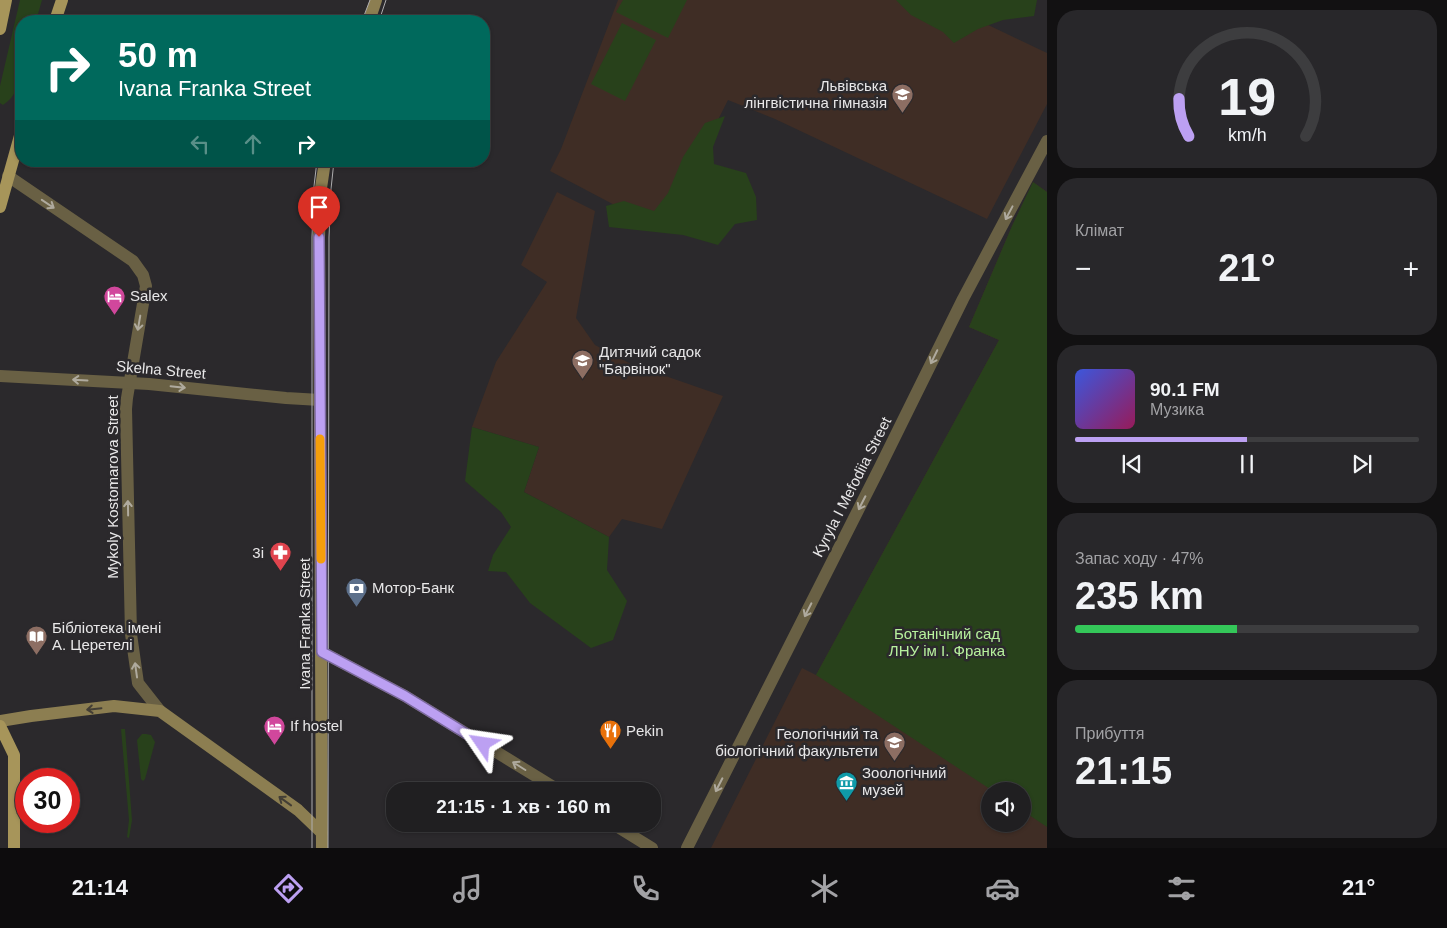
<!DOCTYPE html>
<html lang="uk">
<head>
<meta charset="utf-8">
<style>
  :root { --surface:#201f21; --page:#28272a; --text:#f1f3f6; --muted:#a2a2a5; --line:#3d3d3f; --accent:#bca0f2 }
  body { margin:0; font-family:Helvetica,sans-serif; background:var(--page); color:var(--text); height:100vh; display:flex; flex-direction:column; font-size:19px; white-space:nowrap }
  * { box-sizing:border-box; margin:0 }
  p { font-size:16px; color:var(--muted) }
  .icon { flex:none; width:28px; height:28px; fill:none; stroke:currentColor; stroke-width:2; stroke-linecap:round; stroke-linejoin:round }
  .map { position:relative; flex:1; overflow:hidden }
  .panel { display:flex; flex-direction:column; gap:10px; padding:10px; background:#121112; width:400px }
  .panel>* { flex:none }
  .guide { position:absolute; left:15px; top:15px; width:475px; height:152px; border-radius:20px; box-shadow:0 1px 4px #0004,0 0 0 1px var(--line); background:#00695c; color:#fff; overflow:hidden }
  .controls { position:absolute; left:981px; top:782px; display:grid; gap:10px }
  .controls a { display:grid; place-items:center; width:50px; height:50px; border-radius:50%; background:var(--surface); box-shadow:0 1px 4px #0004,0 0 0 1px var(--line); font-size:25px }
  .speed { position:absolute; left:15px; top:768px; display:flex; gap:10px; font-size:25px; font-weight:700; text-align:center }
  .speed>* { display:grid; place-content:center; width:65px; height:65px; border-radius:50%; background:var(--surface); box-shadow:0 1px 4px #0004,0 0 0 1px var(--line); line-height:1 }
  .speed .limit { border:8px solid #d22; background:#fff; color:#111 }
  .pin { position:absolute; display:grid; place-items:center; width:42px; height:42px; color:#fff; margin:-51px -21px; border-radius:50% 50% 50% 0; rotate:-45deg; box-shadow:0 0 5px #0007 }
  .pin .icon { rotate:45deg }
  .me { position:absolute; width:55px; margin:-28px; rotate:302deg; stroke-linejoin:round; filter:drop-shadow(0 0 4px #0008) }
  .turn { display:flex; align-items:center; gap:18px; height:105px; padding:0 20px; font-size:22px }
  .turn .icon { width:65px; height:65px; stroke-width:2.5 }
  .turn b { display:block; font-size:35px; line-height:42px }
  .lanes { display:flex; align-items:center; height:48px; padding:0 20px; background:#0003; justify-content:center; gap:25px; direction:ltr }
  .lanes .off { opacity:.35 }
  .big { font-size:38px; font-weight:700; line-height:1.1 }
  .panel .tile { flex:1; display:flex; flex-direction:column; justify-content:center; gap:8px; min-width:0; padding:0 18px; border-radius:20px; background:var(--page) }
  .panel .dial { align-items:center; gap:0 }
  .dial svg { height:130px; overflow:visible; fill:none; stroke:var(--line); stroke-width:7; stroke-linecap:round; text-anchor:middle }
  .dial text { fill:var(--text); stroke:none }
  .song { display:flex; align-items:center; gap:15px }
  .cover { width:60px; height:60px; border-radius:8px; background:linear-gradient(135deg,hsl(230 70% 55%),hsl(330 70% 35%)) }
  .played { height:5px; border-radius:2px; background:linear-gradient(90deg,var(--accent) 50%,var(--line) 50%) }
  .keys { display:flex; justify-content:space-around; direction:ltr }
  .heat { display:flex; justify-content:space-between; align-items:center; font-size:28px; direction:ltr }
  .charge { height:8px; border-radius:4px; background:linear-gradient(90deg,#34c759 47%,var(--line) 0) }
  .trip { position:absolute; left:386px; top:782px; width:275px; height:50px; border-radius:20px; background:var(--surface); box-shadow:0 1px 4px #0004,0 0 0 1px var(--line); font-weight:700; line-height:50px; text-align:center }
  .tabs { display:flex; height:80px; justify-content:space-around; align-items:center; background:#0d0c0d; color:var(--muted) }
  .tabs .icon { width:35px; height:35px }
  .tabs .on { color:var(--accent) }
  .tabs b { font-size:22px; color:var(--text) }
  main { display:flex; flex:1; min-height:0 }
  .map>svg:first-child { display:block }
</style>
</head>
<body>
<main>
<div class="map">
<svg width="1047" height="848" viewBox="0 0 1047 848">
  <rect width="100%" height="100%" fill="#2b292c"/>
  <!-- education -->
  <g fill="#3f2d25" fill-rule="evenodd">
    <path d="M618,0h318l111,53v51l-60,115 -212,-100 -47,-19 -65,129 -39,-19 -74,-39 11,-22z"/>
    <path d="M1033,182l14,10v656h-336l91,-180 14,7 183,-335 -30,-13 43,-101zM990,791h32v33h-32z"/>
    <path d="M557,192l38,19 -19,107 19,27 36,19 92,32 -61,133 -40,-10 -13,18 -85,-45 15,-45 -67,-20 24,-65 51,-80 -26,-17z"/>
  </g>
  <!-- green -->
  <g fill="#28411b">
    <path d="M20,0h22l-6,21h-15c0,26 7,69 -18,84l-3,-2v-17z"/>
    <path d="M623,0h64l-19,38 -52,-26z"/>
    <path d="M896,0h141l-3,16 -31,4 -25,9 -24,14 -11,-11 -32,-17z"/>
    <path d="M622,23l34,17 -31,61 -34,-17z"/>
    <path d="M725,116l-12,31 1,17 32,9 10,24 1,23 -22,4 -17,21 -35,-10 -74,-8 -3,-21 18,-5 30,10 14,-18 15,-36 22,-34z"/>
    <path d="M1033,182l14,10v635l-24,-16 -1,-20h-29l-177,-116 183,-335 -30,-13 43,-101z"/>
    <path d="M472,427l67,20 -15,45 85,45 -2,33 20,31 -14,39 -22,8 -61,-45 -24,-31 -18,-1 5,-16 18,-28 -10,-15 -36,-31z"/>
    <path d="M121,729h4l7,91 -3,18 -2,-1 2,-17z"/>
    <path d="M142,734h4l5,1 4,7 -10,37 -2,2 -2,-2 -4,-39z"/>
  </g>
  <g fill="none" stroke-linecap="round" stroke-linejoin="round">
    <!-- street -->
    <g stroke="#696044" stroke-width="12">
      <path d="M8,176l125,85 10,14 3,11 -19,112 -1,11 5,225 7,49 22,28"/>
      <path d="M0,376l149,8 137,14 34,2"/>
      <path d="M322,652l83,44 155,95"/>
      <path d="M613,824l39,24"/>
      <path d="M687,848l193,-381 83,-168 84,-158"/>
    </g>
    <!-- secondary -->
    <g stroke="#8c7e51" stroke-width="12">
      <path d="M369,21l7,-21"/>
      <path d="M0,721l31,-5 83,-10 46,5 138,99 24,23"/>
      <path d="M322,848l-3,-611 2,-49 4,-27"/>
    </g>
    <!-- primary -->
    <g stroke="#a7955a" stroke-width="12">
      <path d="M55,21l7,-21"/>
      <path d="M0,29l6,-29"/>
      <path d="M0,207l21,-75"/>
      <path d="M0,726l14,29v93"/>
    </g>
    <!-- tram -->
    <g stroke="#afaeb0" stroke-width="1">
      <path d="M362,21l8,-21"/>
      <path d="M379,21l7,-21"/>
      <path d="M312,848v-611l2,-51 3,-25"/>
      <path d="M328,848l1,-611 2,-48 3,-28"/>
    </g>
  </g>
  <!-- one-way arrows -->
  <defs><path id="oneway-shaft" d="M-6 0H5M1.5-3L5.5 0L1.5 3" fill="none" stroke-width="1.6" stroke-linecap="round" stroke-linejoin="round" transform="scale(1.25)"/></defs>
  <g stroke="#afaa9e">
    <use href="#oneway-shaft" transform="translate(48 204) rotate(34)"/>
    <use href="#oneway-shaft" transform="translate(1009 213) rotate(118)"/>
    <use href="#oneway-shaft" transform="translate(139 323) rotate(100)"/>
    <use href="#oneway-shaft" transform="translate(934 357) rotate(116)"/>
    <use href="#oneway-shaft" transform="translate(80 380) rotate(-177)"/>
    <use href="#oneway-shaft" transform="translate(178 387) rotate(6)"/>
    <use href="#oneway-shaft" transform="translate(862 503) rotate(117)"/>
    <use href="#oneway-shaft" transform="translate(128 508) rotate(-91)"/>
    <use href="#oneway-shaft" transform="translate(808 610) rotate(117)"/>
    <use href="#oneway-shaft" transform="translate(136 670) rotate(-98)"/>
    <use href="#oneway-shaft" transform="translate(519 766) rotate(-148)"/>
    <use href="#oneway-shaft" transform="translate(719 785) rotate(117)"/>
  </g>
  <g stroke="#433e35">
    <use href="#oneway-shaft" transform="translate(94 709) rotate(174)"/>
    <use href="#oneway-shaft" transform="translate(285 801) rotate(-144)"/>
  </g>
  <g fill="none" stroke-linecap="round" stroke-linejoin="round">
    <defs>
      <path id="route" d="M319,237l3,415 83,44 78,48"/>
    </defs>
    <!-- route casing -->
    <use href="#route" stroke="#7a689d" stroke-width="12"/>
    <!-- route -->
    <use href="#route" stroke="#bca0f2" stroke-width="9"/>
    <!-- slow -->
    <path stroke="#f59e0b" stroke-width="9" d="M320,439l1,120"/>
  </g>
  <!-- icons -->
  <defs>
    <symbol id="school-pin" viewBox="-11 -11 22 30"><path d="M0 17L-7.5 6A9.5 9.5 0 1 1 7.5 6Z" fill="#8d6e63" stroke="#2b292c"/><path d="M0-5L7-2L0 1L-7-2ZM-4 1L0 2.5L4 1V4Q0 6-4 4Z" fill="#fff"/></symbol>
    <symbol id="hotel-pin" viewBox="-11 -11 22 30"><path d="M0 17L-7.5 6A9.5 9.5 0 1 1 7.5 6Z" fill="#d1479c" stroke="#2b292c"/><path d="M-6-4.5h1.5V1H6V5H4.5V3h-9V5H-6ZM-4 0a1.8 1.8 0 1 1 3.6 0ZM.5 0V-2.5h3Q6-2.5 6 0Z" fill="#fff"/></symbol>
    <symbol id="pharmacy-pin" viewBox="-11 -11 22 30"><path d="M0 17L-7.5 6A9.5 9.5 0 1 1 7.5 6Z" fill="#e0444e" stroke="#2b292c"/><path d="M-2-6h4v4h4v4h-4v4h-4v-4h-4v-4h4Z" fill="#fff"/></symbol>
    <symbol id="bank-pin" viewBox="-11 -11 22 30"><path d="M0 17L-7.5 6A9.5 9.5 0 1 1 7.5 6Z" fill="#5c6f8a" stroke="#2b292c"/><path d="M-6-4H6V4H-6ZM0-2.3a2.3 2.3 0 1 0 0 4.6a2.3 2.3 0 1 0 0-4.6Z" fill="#fff"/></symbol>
    <symbol id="library-pin" viewBox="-11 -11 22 30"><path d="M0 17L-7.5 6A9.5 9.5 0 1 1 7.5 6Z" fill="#8d6e63" stroke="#2b292c"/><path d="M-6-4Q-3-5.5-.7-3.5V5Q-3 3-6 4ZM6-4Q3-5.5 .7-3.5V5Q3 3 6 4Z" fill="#fff"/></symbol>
    <symbol id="restaurant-pin" viewBox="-11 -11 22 30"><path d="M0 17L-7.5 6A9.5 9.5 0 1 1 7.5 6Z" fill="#e8710a" stroke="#2b292c"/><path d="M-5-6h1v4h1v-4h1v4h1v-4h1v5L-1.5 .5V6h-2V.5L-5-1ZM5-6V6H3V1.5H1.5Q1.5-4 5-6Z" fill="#fff"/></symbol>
    <symbol id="university-pin" viewBox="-11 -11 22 30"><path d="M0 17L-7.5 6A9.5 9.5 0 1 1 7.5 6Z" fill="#8d6e63" stroke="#2b292c"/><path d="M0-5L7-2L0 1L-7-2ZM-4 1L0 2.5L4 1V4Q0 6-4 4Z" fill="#fff"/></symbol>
    <symbol id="museum-pin" viewBox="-11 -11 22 30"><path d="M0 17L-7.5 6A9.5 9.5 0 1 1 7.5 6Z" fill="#0f9aa8" stroke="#2b292c"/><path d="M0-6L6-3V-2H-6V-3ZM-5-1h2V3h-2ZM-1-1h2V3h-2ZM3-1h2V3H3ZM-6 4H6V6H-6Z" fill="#fff"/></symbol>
  </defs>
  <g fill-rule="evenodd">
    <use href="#school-pin" x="890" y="82" width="25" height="34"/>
    <use href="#hotel-pin" x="102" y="284" width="25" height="34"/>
    <use href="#school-pin" x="570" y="348" width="25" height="34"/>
    <use href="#pharmacy-pin" x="268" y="540" width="25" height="34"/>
    <use href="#bank-pin" x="344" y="576" width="25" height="34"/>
    <use href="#library-pin" x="24" y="624" width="25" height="34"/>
    <use href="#hotel-pin" x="262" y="714" width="25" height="34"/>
    <use href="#restaurant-pin" x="598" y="718" width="25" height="34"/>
    <use href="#university-pin" x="882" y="730" width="25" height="34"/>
    <use href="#museum-pin" x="834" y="770" width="25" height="34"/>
  </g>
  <g text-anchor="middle" stroke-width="5" stroke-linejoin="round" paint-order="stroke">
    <!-- poi labels -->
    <g font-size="15" fill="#e8e7e8" stroke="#2b292c" text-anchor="start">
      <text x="887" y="91" text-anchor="end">Львівська<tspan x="887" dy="17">лінгвістична гімназія</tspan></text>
      <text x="130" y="301">Salex</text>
      <text x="599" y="357">Дитячий садок<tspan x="599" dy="17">"Барвінок"</tspan></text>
      <text x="264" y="558" text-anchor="end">3i</text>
      <text x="372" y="593">Мотор-Банк</text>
      <text x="52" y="633">Бібліотека імені<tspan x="52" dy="17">А. Церетелі</tspan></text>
      <text x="290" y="731">If hostel</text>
      <text x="626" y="736">Pekin</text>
      <text x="878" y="739" text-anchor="end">Геологічний та<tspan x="878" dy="17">біологічний факультети</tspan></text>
      <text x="862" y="778">Зоологічний<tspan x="862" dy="17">музей</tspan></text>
    </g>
    <!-- street labels -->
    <g font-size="15" fill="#e8e7e8" stroke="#2b292c">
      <text transform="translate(161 370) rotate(5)" y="5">Skelna Street</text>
      <text transform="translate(113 487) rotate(-90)" y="5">Mykoly Kostomarova Street</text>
      <text transform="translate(852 487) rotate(-63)" y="5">Kyryla I Mefodiia Street</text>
      <text transform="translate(305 624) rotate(-90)" y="5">Ivana Franka Street</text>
    </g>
    <!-- park labels -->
    <g font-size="15" fill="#b7f19d" stroke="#2b292c">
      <text x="947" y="639">Ботанічний сад<tspan x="947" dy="17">ЛНУ ім І. Франка</tspan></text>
    </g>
  </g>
</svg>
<div class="controls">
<a><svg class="icon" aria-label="sound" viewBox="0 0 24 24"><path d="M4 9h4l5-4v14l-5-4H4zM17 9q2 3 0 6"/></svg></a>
</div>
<div class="speed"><div class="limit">30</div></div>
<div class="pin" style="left:319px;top:237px;background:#d93025"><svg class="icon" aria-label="arrive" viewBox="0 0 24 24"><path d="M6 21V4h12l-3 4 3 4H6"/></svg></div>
<svg class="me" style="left:483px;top:744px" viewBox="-20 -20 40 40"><path d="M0-17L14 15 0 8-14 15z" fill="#bca0f2" stroke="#fff" stroke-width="4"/></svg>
<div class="trip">21:15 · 1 хв · 160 m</div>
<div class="guide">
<div class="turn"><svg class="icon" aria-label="right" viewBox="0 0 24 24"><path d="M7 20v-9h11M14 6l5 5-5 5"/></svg><div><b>50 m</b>Ivana Franka Street</div></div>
<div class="lanes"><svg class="icon off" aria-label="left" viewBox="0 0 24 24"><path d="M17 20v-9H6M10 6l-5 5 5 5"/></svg><svg class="icon off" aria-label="ahead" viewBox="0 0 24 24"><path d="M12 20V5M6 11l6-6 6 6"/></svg><svg class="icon" aria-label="right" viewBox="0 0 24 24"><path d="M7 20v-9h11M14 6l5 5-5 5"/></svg></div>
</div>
</div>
<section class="panel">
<div class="tile dial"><svg viewBox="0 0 100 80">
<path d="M14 69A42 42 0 1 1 86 69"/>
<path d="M14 69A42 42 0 0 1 8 46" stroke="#bca0f2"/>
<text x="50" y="56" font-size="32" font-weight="700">19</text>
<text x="50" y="72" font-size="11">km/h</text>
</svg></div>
<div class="tile"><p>Клімат</p>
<div class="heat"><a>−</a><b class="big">21°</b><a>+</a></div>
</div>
<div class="tile">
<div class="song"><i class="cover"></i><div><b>90.1 FM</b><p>Музика</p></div></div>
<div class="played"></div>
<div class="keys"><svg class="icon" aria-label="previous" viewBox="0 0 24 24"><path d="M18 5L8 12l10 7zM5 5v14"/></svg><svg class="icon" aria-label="pause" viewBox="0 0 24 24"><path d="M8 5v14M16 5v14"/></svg><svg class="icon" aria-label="next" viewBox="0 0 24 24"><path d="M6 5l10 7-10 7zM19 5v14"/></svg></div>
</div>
<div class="tile"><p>Запас ходу · 47%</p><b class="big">235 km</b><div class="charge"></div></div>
<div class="tile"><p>Прибуття</p><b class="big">21:15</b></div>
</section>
</main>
<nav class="tabs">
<b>21:14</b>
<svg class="icon on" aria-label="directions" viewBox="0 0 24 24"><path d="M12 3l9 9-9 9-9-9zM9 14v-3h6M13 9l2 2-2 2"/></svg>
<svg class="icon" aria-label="music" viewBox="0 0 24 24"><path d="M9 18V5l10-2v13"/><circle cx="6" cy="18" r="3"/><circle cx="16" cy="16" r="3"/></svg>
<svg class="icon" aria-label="phone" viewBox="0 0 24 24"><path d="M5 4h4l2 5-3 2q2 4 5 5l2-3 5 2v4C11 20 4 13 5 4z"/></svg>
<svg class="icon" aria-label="climate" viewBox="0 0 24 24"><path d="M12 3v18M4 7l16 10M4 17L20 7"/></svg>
<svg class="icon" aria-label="car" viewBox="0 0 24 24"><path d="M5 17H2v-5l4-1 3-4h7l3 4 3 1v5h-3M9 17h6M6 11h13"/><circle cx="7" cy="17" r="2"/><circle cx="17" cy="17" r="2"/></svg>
<svg class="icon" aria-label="filters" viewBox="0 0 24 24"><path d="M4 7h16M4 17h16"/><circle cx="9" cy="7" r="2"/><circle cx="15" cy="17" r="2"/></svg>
<b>21°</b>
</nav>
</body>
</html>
